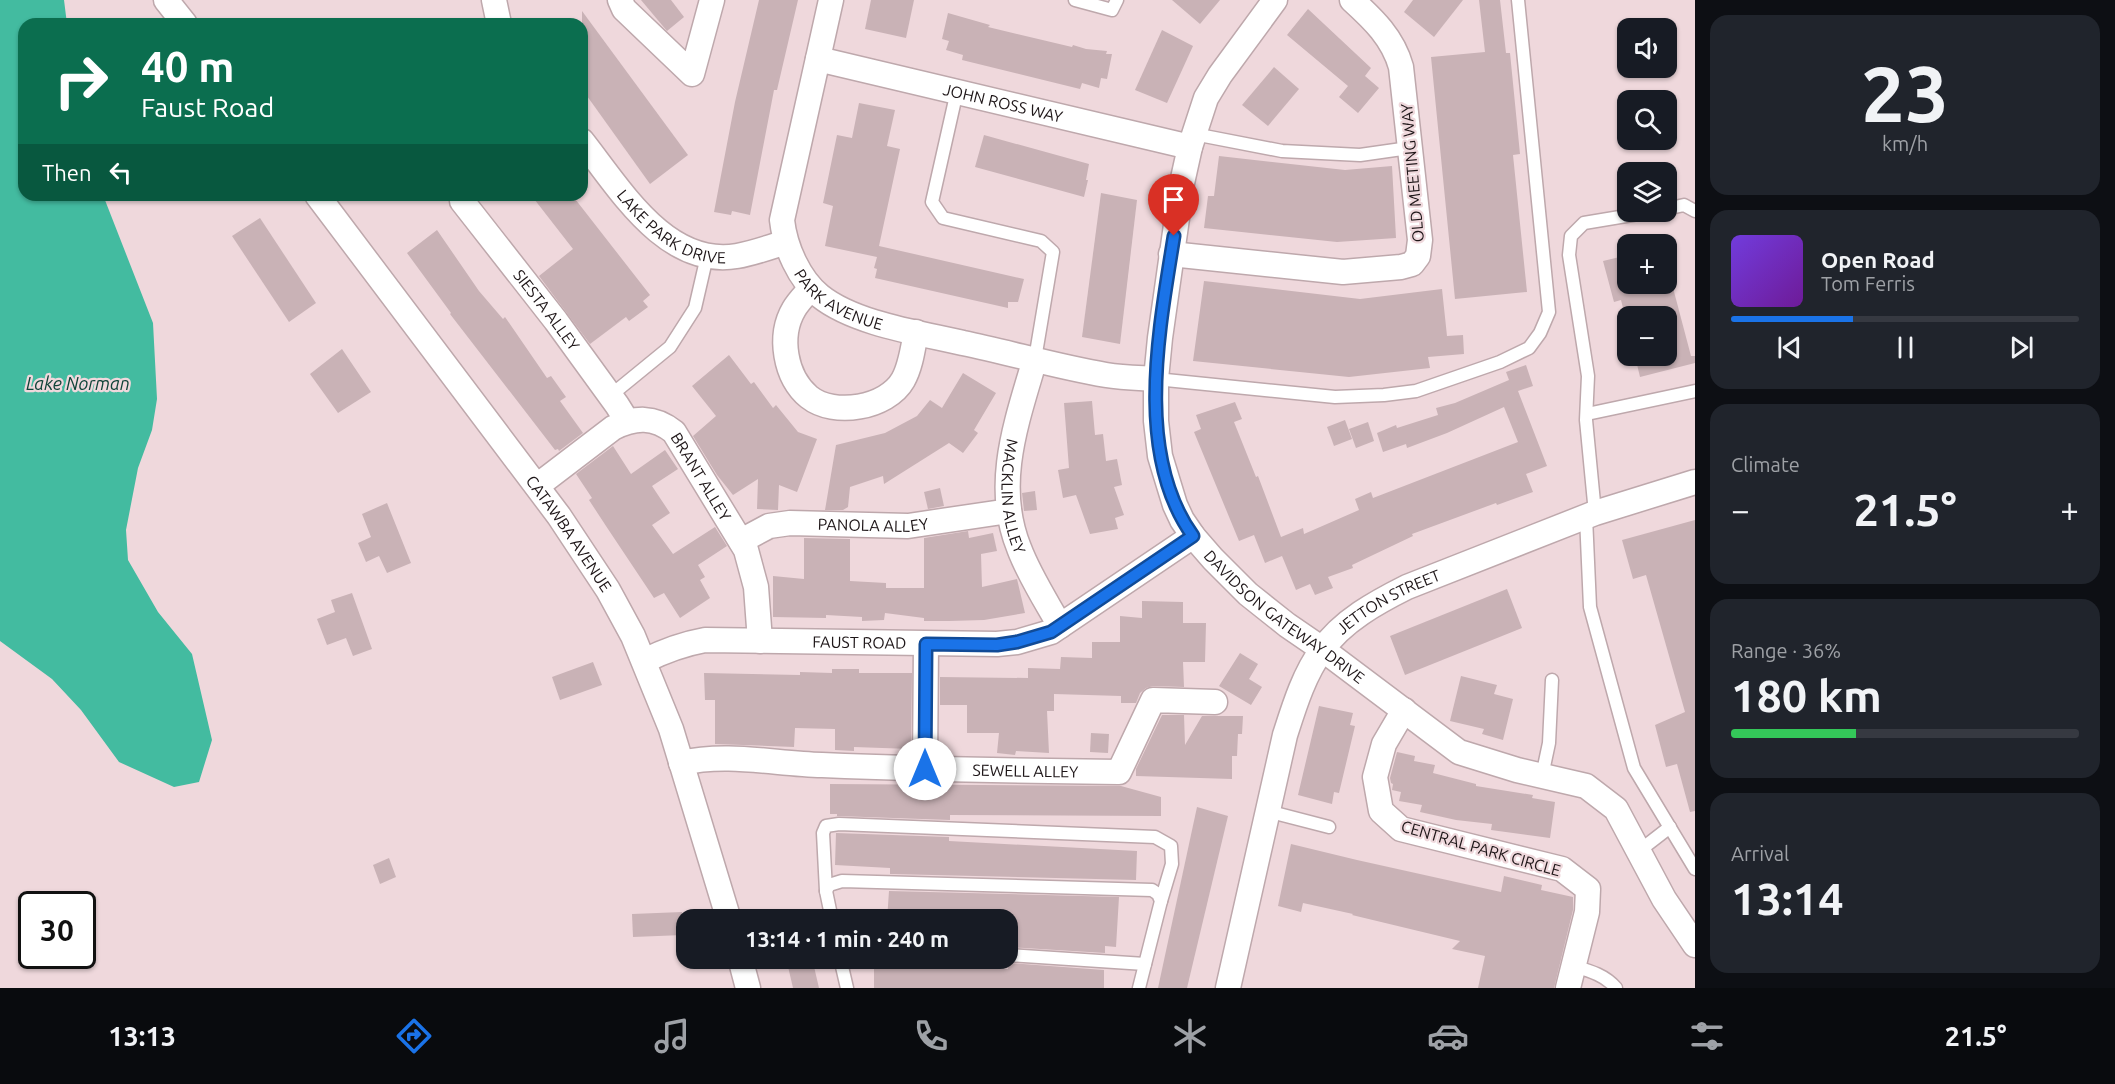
<!DOCTYPE html>
<html lang="en">
<head>
<meta charset="utf-8">
<style>
  :root { --surface:#171b24; --page:#20242c; --text:#f1f3f6; --muted:#9ea1a6; --line:#363941; --accent:#1a73e8 }
  body { margin:0; font-family:Ubuntu,sans-serif; background:var(--page); color:var(--text); height:100vh; display:flex; flex-direction:column; font-size:22px; white-space:nowrap }
  * { box-sizing:border-box; margin:0 }
  p { font-size:20px; color:var(--muted) }
  .icon { flex:none; width:33px; height:33px; fill:none; stroke:currentColor; stroke-width:2; stroke-linecap:round; stroke-linejoin:round }
  .map { position:relative; flex:1; overflow:hidden }
  .sheet { display:flex; flex-direction:column; gap:15px; padding:15px; background:#0d0f14; width:420px }
  .sheet>* { flex:none }
  .top-card { position:absolute; left:18px; top:18px; width:570px; height:183px; border-radius:18px; box-shadow:0 2px 4px #0004; background:#0b6e4f; color:#fff; overflow:hidden }
  .buttons { position:absolute; left:1617px; top:18px; display:grid; gap:12px }
  .buttons a { display:grid; place-items:center; width:60px; height:60px; border-radius:12px; background:var(--surface); box-shadow:0 2px 4px #0004; font-size:30px }
  .speed { position:absolute; left:18px; top:891px; display:flex; gap:12px; font-size:30px; font-weight:700; text-align:center }
  .speed>* { display:grid; place-content:center; width:78px; height:78px; border-radius:50%; background:var(--surface); box-shadow:0 2px 4px #0004; line-height:1 }
  .speed .limit { border:3px solid #111; border-radius:9px; background:#fff; color:#111 }
  .pin { position:absolute; display:grid; place-items:center; width:51px; height:51px; color:#fff; margin:-62px -26px; border-radius:50% 50% 50% 0; rotate:-45deg; box-shadow:0 0 6px #0007 }
  .pin .icon { rotate:45deg }
  .me { position:absolute; width:66px; margin:-33px; rotate:0deg; stroke-linejoin:round; filter:drop-shadow(0 0 4px #0008) }
  .turn { display:flex; align-items:center; gap:21px; height:126px; padding:0 24px; font-size:27px }
  .turn .icon { width:78px; height:78px; stroke-width:2.5 }
  .turn b { display:block; font-size:42px; line-height:51px }
  .then { display:flex; align-items:center; height:57px; padding:0 24px; background:#0003; gap:12px; font-size:22px }
  .big { font-size:45px; font-weight:700; line-height:1.1 }
  .sheet .card { flex:1; display:flex; flex-direction:column; justify-content:center; gap:9px; min-width:0; padding:0 21px; border-radius:18px; background:var(--page) }
  .sheet .dial { align-items:center; gap:0 }
  .dial b { font-size:78px; line-height:1 }
  .song { display:flex; align-items:center; gap:18px }
  .cover { width:72px; height:72px; border-radius:9px; background:linear-gradient(135deg,hsl(260 70% 55%),hsl(280 70% 35%)) }
  .played { height:6px; border-radius:3px; background:linear-gradient(90deg,var(--accent) 35%,var(--line) 35%) }
  .keys { display:flex; justify-content:space-around; direction:ltr }
  .heat { display:flex; justify-content:space-between; align-items:center; font-size:33px; direction:ltr }
  .charge { height:9px; border-radius:4px; background:linear-gradient(90deg,#34c759 36%,var(--line) 0) }
  .trip { position:absolute; left:676px; top:909px; width:342px; height:60px; border-radius:18px; background:var(--surface); box-shadow:0 2px 4px #0004; font-weight:700; line-height:60px; text-align:center }
  .tab-bar { display:flex; height:96px; justify-content:space-around; align-items:center; background:#090b0e; color:var(--muted) }
  .tab-bar .icon { width:42px; height:42px }
  .tab-bar .on { color:var(--accent) }
  .tab-bar b { font-size:27px; color:var(--text) }
  main { display:flex; flex:1; min-height:0 }
  .map>svg:first-child { display:block }
</style>
</head>
<body>
<main>
<div class="map">
<svg width="1695" height="988" viewBox="0 0 1695 988">
  <rect width="100%" height="100%" fill="#efd8dc"/>
  <!-- water -->
  <path fill="#43bba0" d="M0,0h64l3,24h-43v171h79l50,128 4,76 -5,31 -14,38 -12,62 2,30 30,52 34,42 20,86 -13,42 -25,5 -55,-25 -38,-52 -29,-31 -52,-38z"/>
  <!-- building -->
  <g fill="#c9b2b6">
    <path d="M641,0h30l13,17 -17,14z"/>
    <path d="M759,0h39l-21,90h-3l-24,125 -18,-4 -1,4 -17,-3 21,-110z"/>
    <path d="M871,0h43l-8,38 -41,-9z"/>
    <path d="M1172,0h48l-20,24z"/>
    <path d="M1413,0h50l-29,37 -30,-25z"/>
    <path d="M1479,0h21l6,53h4l10,101 -7,1 14,137 -72,7 -24,-242 54,-5z"/>
    <path d="M1308,9l63,59 -6,8 14,12 -21,25 -19,-16 9,-11 -61,-51z"/>
    <path d="M582,11l106,144 -38,29 -68,-95z"/>
    <path d="M948,13l42,12 -2,2 84,20 1,-2 13,4 21,2 -1,3h6l-5,25 -6,-1 -2,10 -17,-5 -2,6 -118,-29 1,-5 -17,-5 3,-9 -7,-2z"/>
    <path d="M1162,30l31,16 -26,57 -32,-13z"/>
    <path d="M1274,67l25,22 -31,37 -26,-21z"/>
    <path d="M859,103l36,7 -8,36 13,3 -21,97 145,33 -6,23h-10v6l-133,-30 2,-9 -3,-1 3,-11 -52,-11 8,-40 -10,-3 14,-68 15,3z"/>
    <path d="M984,135l105,29 -3,16h2l-4,17 -109,-30z"/>
    <path d="M1219,156l126,14 47,-4 4,72 -59,4 -133,-14 4,-32h6z"/>
    <path d="M1101,193l36,7 -17,144 -38,-7z"/>
    <path d="M531,195h41l78,100 -7,6 5,6 -19,14 -3,-4 -36,27 -51,-68 34,-27z"/>
    <path d="M260,218l56,85 -27,19 -57,-86z"/>
    <path d="M437,230l42,61 24,28 2,-2 42,61 4,-2 15,21 -6,4 23,32 -24,18 -1,-2 -3,1 -105,-136 1,-1 -44,-60z"/>
    <path d="M1628,255v29h44l19,72h4v7l-55,14 -5,-21h31v-40h-41l-4,-16 -7,2 -11,-41z"/>
    <path d="M1204,281l156,18 82,-10 5,47 16,-1 1,19 -36,3 2,11 -81,9 -156,-16z"/>
    <path d="M342,349l29,43 -33,21 -28,-39z"/>
    <path d="M729,355l22,29 3,-2 19,26 3,-3 22,27 19,7 -20,53 -18,-7 -1,25 -21,-1 1,-30 -25,16 -16,-20 -24,-39 23,-20 -24,-30z"/>
    <path d="M1526,365l7,21 -15,5 29,75 -21,8 7,18 -36,13 -1,-2 -84,31 1,2 -61,29 1,3 -25,9 5,11 -18,7 -5,-11 -14,6 -14,-34 -17,7 -11,-28 -15,6 -45,-109 7,-3 -5,-14 39,-13 7,17 -8,3 22,55 2,-1 23,61 22,-9 1,6 55,-24 -4,-11 16,-7 2,6 145,-56 -14,-35 -57,26 -40,15 -1,-4 -23,8 -6,-19 19,-8 1,3 41,-13 -2,-7 19,-5 54,-23 -3,-8z"/>
    <path d="M963,373l33,20 -22,37 4,3 -15,20 -14,-10 -65,41 -1,-8 -33,11 -2,20 -5,3h-18l11,-65 49,-12 32,-17 13,-16 12,8z"/>
    <path d="M1092,401l3,34 8,-1 3,27 11,-2 5,26 -8,2 10,28 -9,3 3,11 -28,5 -14,-39 -13,3 -5,-28 11,-2 -5,-65z"/>
    <path d="M1345,420l7,19 -18,7 -7,-19z"/>
    <path d="M1368,422l6,19 -18,7 -7,-19z"/>
    <path d="M613,446l18,28 34,-24 13,19 -26,17 18,27 -18,12 21,29 42,-27 12,19 -29,19 7,12 -5,3 10,18 -30,20 -16,-25 -10,5 -48,-72 -17,-26 3,-2 -16,-24z"/>
    <path d="M940,488l4,18 -16,3 -4,-17z"/>
    <path d="M1035,491l2,19 -13,1 -2,-18z"/>
    <path d="M387,503l24,60 -24,10 -8,-17 -13,6 -8,-19 13,-6 -9,-23z"/>
    <path d="M1695,520v291l-5,1 -13,-48 -11,3 -11,-42 30,-13 -39,-137 -13,4 -11,-39z"/>
    <path d="M968,531l1,7 24,-5 4,18 -16,3 1,33 35,-8 8,34 -41,7 -35,1h-25v-3l-39,-5 -1,7 -22,1v-4l-36,-2v3l-53,-1v-41l31,3v-41l46,1v42l36,2v5h38v-50z"/>
    <path d="M1507,589l15,39 -117,47 -15,-39z"/>
    <path d="M352,593l20,56 -19,7 -7,-18 -19,7 -10,-26 18,-7 -4,-12z"/>
    <path d="M1142,601l41,1v21h23l-1,39h-22l1,25 -31,-1 -7,2 -6,5 -4,10h-15v-7l-67,-2v17h-7l2,42 -33,-2 -1,4 -18,-2 2,-20h-32v-28h-27v-28l88,1v-10l32,1 1,-12 31,1v-16h28v-26l22,2z"/>
    <path d="M1240,653l18,11 -9,15 13,8 -11,18 -32,-19z"/>
    <path d="M593,662l9,23 -42,15 -8,-23z"/>
    <path d="M832,669h27v4h53l-1,76 -57,-2v4l-19,-1v-21l-40,-1 -1,19 -79,-3v-44h-10l-1,-27 96,2v-3l32,1z"/>
    <path d="M1461,676l36,9 -3,9 19,5 -10,41 -21,-6 2,-5 -34,-8z"/>
    <path d="M1319,706l34,7 -3,12 5,1 -16,67 -5,-1 -2,12 -34,-9z"/>
    <path d="M1162,715h22l1,30 17,-29h41l-1,18h-4l-1,22h-5v23l-96,-3v-7z"/>
    <path d="M1091,733l18,1 -1,19 -18,-1z"/>
    <path d="M1397,752l18,4 -1,5 21,4 -2,8 43,11v2l57,9 -1,3 23,4 -5,36 -59,-8 1,-6 -36,-4 -36,-8 2,-7 -23,-4 2,-9 -9,-2 1,-6 -2,-1 -1,-5z"/>
    <path d="M830,784l291,2 40,11v19l-211,-1v5l-113,-4v-2h-7z"/>
    <path d="M1197,807l31,9 -41,172h-29z"/>
    <path d="M836,833l113,4v4l188,10 -1,29 -246,-6v-6l-55,-3z"/>
    <path d="M1291,844l66,16 144,32 3,-16 38,9 -1,5 32,7v13l-19,78h-76l7,-32 -33,-7 8,-8 -108,-26 1,-1 -50,-11 -2,9 -23,-6z"/>
    <path d="M389,858l7,19 -16,7 -7,-19z"/>
    <path d="M889,891l230,6 -3,50 -11,-1v7l-97,-6v-27h-121z"/>
    <path d="M682,912l1,23 -50,2 -1,-23z"/>
    <path d="M786,958h26l7,30h-26z"/>
    <path d="M874,963l134,6v-6l96,7v18h-230z"/>
  </g>
  <g fill="none" stroke-linecap="round" stroke-linejoin="round">
    <defs>
      <g id="service">
        <path d="M1075,0l37,10 5,-10"/>
        <path d="M957,91l-25,111 11,16 98,23 12,11 -18,107"/>
        <path d="M1194,134l88,17 78,4 49,-7"/>
        <path d="M1666,209l18,-4 11,6"/>
        <path d="M1156,379l179,18 49,-2 32,-4 84,-29 29,-14 11,-15 9,-21 -31,-312"/>
        <path d="M610,396l60,-49 25,-39 12,-52"/>
        <path d="M1587,414l108,-23"/>
        <path d="M1595,513l-9,-93 2,-44 -19,-121 2,-19 13,-13 66,-11"/>
        <path d="M1586,517l4,90 44,161 61,101"/>
        <path d="M1542,776l7,-33 3,-63"/>
        <path d="M1267,811l62,16"/>
        <path d="M1639,851l31,-24"/>
        <path d="M826,891l-3,-58 3,-7 13,-2 316,13 16,9 1,18 -11,37"/>
        <path d="M832,920l-6,-29 3,-6 13,-4 310,9 6,4 3,7 -22,87"/>
        <path d="M1008,955l137,9"/>
        <path d="M840,958l7,30"/>
        <path d="M1573,966c17,5 32,9 43,22"/>
      </g>
      <g id="minor">
        <path d="M166,0l19,24"/>
        <path d="M494,0l5,24"/>
        <path d="M620,0l4,9 68,65 20,-74"/>
        <path id="s1" d="M831,0l-49,220c3,27 17,59 38,76 35,28 100,37 143,47 48,10 95,24 143,32 17,3 34,3 50,4"/>
        <path id="s2" d="M1275,0l-55,75 -14,23 -16,49 -8,36 -22,155 -4,41v42l4,35 15,49 7,15 11,16 20,23 35,35 39,31 35,24 137,103 58,18 69,16 30,23 48,90 31,46"/>
        <path id="s3" d="M818,59l372,88"/>
        <path id="s4" d="M582,141c38,48 84,127 155,115 17,-3 33,-9 49,-14"/>
        <path id="s5" d="M317,195l242,321 49,74 25,46 38,93 58,191"/>
        <path id="s6" d="M462,201l94,120 61,84 10,16"/>
        <path d="M1171,254l172,18 58,-5 11,-3 6,-8 2,-16 -19,-173c-8,-29 -28,-48 -49,-67"/>
        <path d="M811,288c-6,7 -13,14 -17,21 -16,27 -9,68 15,88 25,20 78,11 94,-17 8,-14 10,-33 13,-48"/>
        <path id="s7" d="M1035,359c-18,62 -42,125 -16,189 10,27 27,53 41,78"/>
        <path id="s8" d="M537,486l76,-58c22,-11 41,-12 61,4l72,118 10,37 4,54"/>
        <path id="s9" d="M741,541l28,-15 21,-3 118,3 101,-15"/>
        <path id="s10" d="M644,661c20,-10 39,-17 61,-21l292,4 20,-2 34,-10 142,-96"/>
        <path d="M1404,710l-20,34 -9,33 6,34 20,18 161,40 26,20 -1,23 -19,76"/>
        <path id="s11" d="M681,763c47,-11 94,1 141,2 99,4 198,6 297,7l34,-72 62,2"/>
        <path d="M925,769l1,-125"/>
        <path d="M740,958l8,30"/>
        <path id="s12" d="M1228,988l57,-253c9,-28 19,-61 37,-85 20,-29 55,-48 85,-63l188,-74 100,-31"/>
      </g>
    </defs>
    <!-- service casing -->
    <use href="#service" stroke="#bea8ac" stroke-width="15"/>
    <!-- minor casing -->
    <use href="#minor" stroke="#bea8ac" stroke-width="27"/>
    <!-- service -->
    <use href="#service" stroke="#fff" stroke-width="12"/>
    <!-- minor -->
    <use href="#minor" stroke="#fff" stroke-width="24"/>
  </g>
  <g fill="none" stroke-linecap="round" stroke-linejoin="round">
    <defs>
      <path id="route" d="M925,769l1,-125 71,1 20,-3 34,-10 142,-96c-59,-82 -34,-206 -19,-300"/>
    </defs>
    <!-- route casing -->
    <use href="#route" stroke="#114b97" stroke-width="15"/>
    <!-- route -->
    <use href="#route" stroke="#1a73e8" stroke-width="10"/>
  </g>
  <g text-anchor="middle" stroke-width="4.5" stroke-linejoin="round" paint-order="stroke">
    <!-- street labels -->
    <g font-size="16" fill="#1e1618" stroke="#efd8dc">
      <text dy="6" stroke="none"><textPath href="#s3" startOffset="190">JOHN ROSS WAY</textPath></text>
      <text transform="translate(1412 173) rotate(-95)" y="6">OLD MEETING WAY</text>
      <text dy="6" stroke="none"><textPath href="#s4" startOffset="128">LAKE PARK DRIVE</textPath></text>
      <text dy="6" stroke="none"><textPath href="#s1" startOffset="330">PARK AVENUE</textPath></text>
      <text dy="6" stroke="none"><textPath href="#s6" startOffset="138">SIESTA ALLEY</textPath></text>
      <text dy="6" stroke="none"><textPath href="#s8" startOffset="213">BRANT ALLEY</textPath></text>
      <text dy="6" stroke="none"><textPath href="#s7" startOffset="141">MACKLIN ALLEY</textPath></text>
      <text dy="6" stroke="none"><textPath href="#s9" startOffset="136">PANOLA ALLEY</textPath></text>
      <text dy="6" stroke="none"><textPath href="#s5" startOffset="422">CATAWBA AVENUE</textPath></text>
      <text dy="6" stroke="none"><textPath href="#s12" startOffset="436">JETTON STREET</textPath></text>
      <text dy="6" stroke="none"><textPath href="#s2" startOffset="693">DAVIDSON GATEWAY DRIVE</textPath></text>
      <text dy="6" stroke="none"><textPath href="#s10" startOffset="219">FAUST ROAD</textPath></text>
      <text dy="6" stroke="none"><textPath href="#s11" startOffset="345">SEWELL ALLEY</textPath></text>
      <text transform="translate(1481 848) rotate(16)" y="6">CENTRAL PARK CIRCLE</text>
    </g>
    <!-- water labels -->
    <g font-size="18" font-style="italic" fill="#0f4338" stroke="#efd8dc">
      <text x="78" y="390">Lake Norman</text>
    </g>
  </g>
</svg>
<div class="buttons">
<a><svg class="icon" aria-label="sound" viewBox="0 0 24 24"><path d="M4 9h4l5-4v14l-5-4H4zM17 9q2 3 0 6"/></svg></a>
<a><svg class="icon" aria-label="search" viewBox="0 0 24 24"><circle cx="10" cy="10" r="6"/><path d="M15 15l6 6"/></svg></a>
<a><svg class="icon" aria-label="layers" viewBox="0 0 24 24"><path d="M12 4l9 5-9 5-9-5zM3 14l9 5 9-5"/></svg></a>
<a>+</a>
<a>−</a>
</div>
<div class="speed"><div class="limit">30</div></div>
<div class="pin" style="left:1174px;top:236px;background:#d93025"><svg class="icon" aria-label="arrive" viewBox="0 0 24 24"><path d="M6 21V4h12l-3 4 3 4H6"/></svg></div>
<svg class="me" style="left:925px;top:769px" viewBox="-20 -20 40 40"><circle r="19" fill="#fff"/><path d="M0-13L10 11 0 6-10 11z" fill="#1a73e8"/></svg>
<div class="trip">13:14 · 1 min · 240 m</div>
<div class="top-card">
<div class="turn"><svg class="icon" aria-label="right" viewBox="0 0 24 24"><path d="M7 20v-9h11M14 6l5 5-5 5"/></svg><div><b>40 m</b>Faust Road</div></div>
<div class="then">Then<svg class="icon" aria-label="left" viewBox="0 0 24 24"><path d="M17 20v-9H6M10 6l-5 5 5 5"/></svg></div>
</div>
</div>
<section class="sheet">
<div class="card dial"><b>23</b><p>km/h</p></div>
<div class="card">
<div class="song"><i class="cover"></i><div><b>Open Road</b><p>Tom Ferris</p></div></div>
<div class="played"></div>
<div class="keys"><svg class="icon" aria-label="previous" viewBox="0 0 24 24"><path d="M18 5L8 12l10 7zM5 5v14"/></svg><svg class="icon" aria-label="pause" viewBox="0 0 24 24"><path d="M8 5v14M16 5v14"/></svg><svg class="icon" aria-label="next" viewBox="0 0 24 24"><path d="M6 5l10 7-10 7zM19 5v14"/></svg></div>
</div>
<div class="card"><p>Climate</p>
<div class="heat"><a>−</a><b class="big">21.5°</b><a>+</a></div>
</div>
<div class="card"><p>Range · 36%</p><b class="big">180 km</b><div class="charge"></div></div>
<div class="card"><p>Arrival</p><b class="big">13:14</b></div>
</section>
</main>
<nav class="tab-bar">
<b>13:13</b>
<svg class="icon on" aria-label="directions" viewBox="0 0 24 24"><path d="M12 3l9 9-9 9-9-9zM9 14v-3h6M13 9l2 2-2 2"/></svg>
<svg class="icon" aria-label="music" viewBox="0 0 24 24"><path d="M9 18V5l10-2v13"/><circle cx="6" cy="18" r="3"/><circle cx="16" cy="16" r="3"/></svg>
<svg class="icon" aria-label="phone" viewBox="0 0 24 24"><path d="M5 4h4l2 5-3 2q2 4 5 5l2-3 5 2v4C11 20 4 13 5 4z"/></svg>
<svg class="icon" aria-label="climate" viewBox="0 0 24 24"><path d="M12 3v18M4 7l16 10M4 17L20 7"/></svg>
<svg class="icon" aria-label="car" viewBox="0 0 24 24"><path d="M5 17H2v-5l4-1 3-4h7l3 4 3 1v5h-3M9 17h6M6 11h13"/><circle cx="7" cy="17" r="2"/><circle cx="17" cy="17" r="2"/></svg>
<svg class="icon" aria-label="filters" viewBox="0 0 24 24"><path d="M4 7h16M4 17h16"/><circle cx="9" cy="7" r="2"/><circle cx="15" cy="17" r="2"/></svg>
<b>21.5°</b>
</nav>
</body>
</html>
